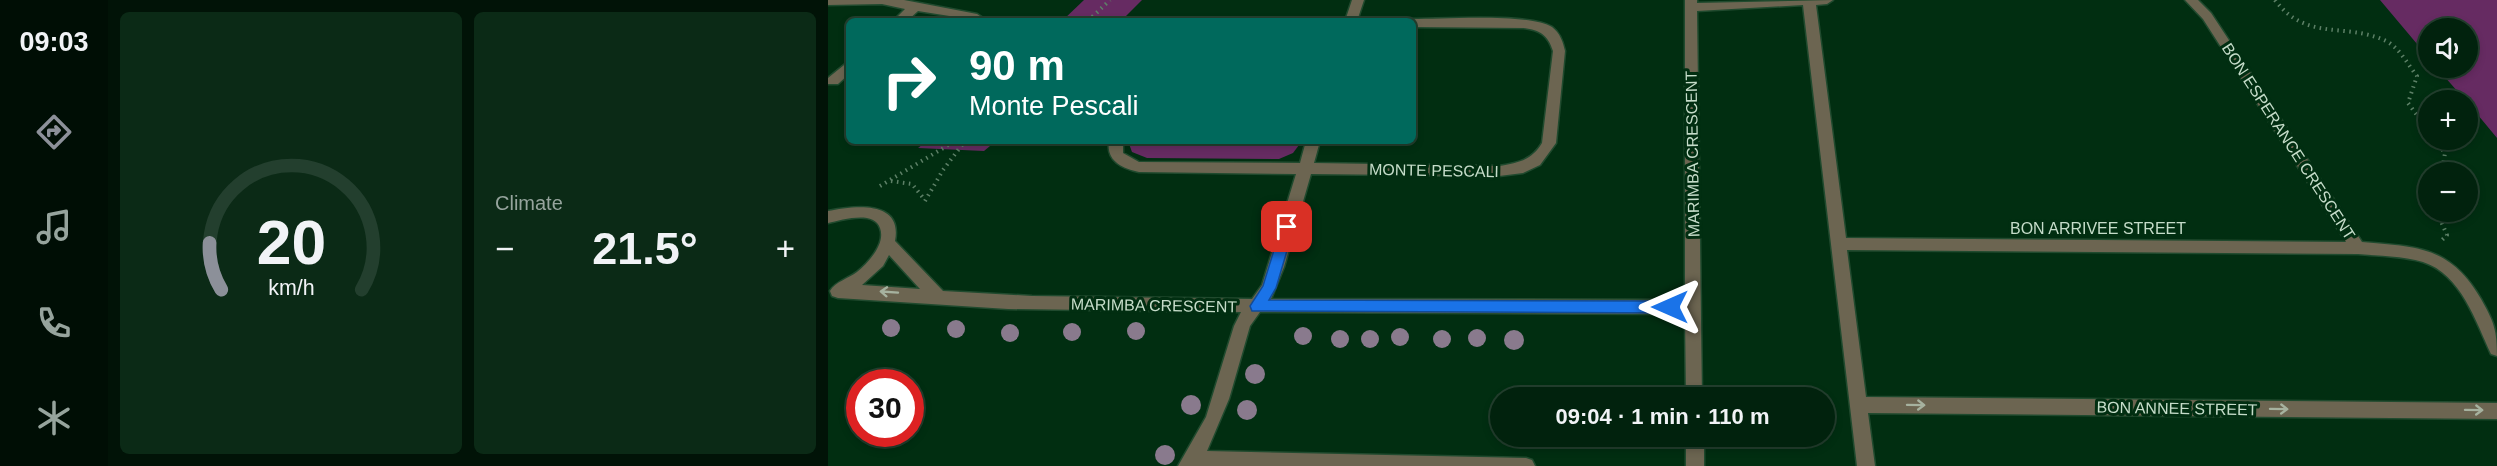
<!DOCTYPE html>
<html lang="en">
<head>
<meta charset="utf-8">
<style>
  :root { --surface:#01220d; --page:#0b2a16; --text:#f1f3f6; --muted:#96a49d; --line:#233f2e; --accent:#8c9099 }
  body { margin:0; font-family:Arial,sans-serif; background:var(--page); color:var(--text); height:100vh; display:flex; flex-direction:column; font-size:22px; white-space:nowrap }
  * { box-sizing:border-box; margin:0 }
  p { font-size:20px; color:var(--muted) }
  .icon { flex:none; width:33px; height:33px; fill:none; stroke:currentColor; stroke-width:2; stroke-linecap:round; stroke-linejoin:round }
  .map { position:relative; flex:1; overflow:hidden }
  .side { display:flex; flex-direction:column; gap:12px; padding:12px; background:#011307; width:720px }
  .side>* { flex:none }
  .guide { position:absolute; left:18px; top:18px; width:570px; height:126px; border-radius:9px; box-shadow:0 3px 9px #0003,0 0 0 2px var(--line); background:#00695c; color:#fff; overflow:hidden }
  .buttons { position:absolute; left:1590px; top:18px; display:grid; gap:12px }
  .buttons a { display:grid; place-items:center; width:60px; height:60px; border-radius:50%; background:var(--surface); box-shadow:0 3px 9px #0003,0 0 0 2px var(--line); font-size:30px }
  .speed { position:absolute; left:18px; top:369px; display:flex; gap:12px; font-size:30px; font-weight:700; text-align:center }
  .speed>* { display:grid; place-content:center; width:78px; height:78px; border-radius:50%; background:var(--surface); box-shadow:0 3px 9px #0003,0 0 0 2px var(--line); line-height:1 }
  .speed .limit { border:9px solid #d22; background:#fff; color:#111 }
  .pin { position:absolute; display:grid; place-items:center; width:51px; height:51px; color:#fff; margin:-26px; border-radius:12px; box-shadow:0 3px 9px #0006 }
  .me { position:absolute; width:66px; margin:-33px; rotate:270deg; stroke-linejoin:round; filter:drop-shadow(0 0 4px #0008) }
  .turn { display:flex; align-items:center; gap:21px; height:126px; padding:0 24px; font-size:27px }
  .turn .icon { width:78px; height:78px; stroke-width:2.5 }
  .turn b { display:block; font-size:42px; line-height:51px }
  .big { font-size:45px; font-weight:700; line-height:1.1 }
  .side .card { flex:1; display:flex; flex-direction:column; justify-content:center; gap:9px; min-width:0; padding:0 21px; border-radius:9px; background:var(--page) }
  .side .dial { align-items:center; gap:0 }
  .dial svg { height:156px; overflow:visible; fill:none; stroke:var(--line); stroke-width:7; stroke-linecap:round; text-anchor:middle }
  .dial text { fill:var(--text); stroke:none }
  .heat { display:flex; justify-content:space-between; align-items:center; font-size:33px; direction:ltr }
  .side .tiles { flex:1; display:grid; gap:12px; grid-template-columns:repeat(2,1fr) }
  .trip { position:absolute; left:662px; top:387px; width:345px; height:60px; border-radius:30px; background:var(--surface); box-shadow:0 3px 9px #0003,0 0 0 2px var(--line); font-weight:700; line-height:60px; text-align:center }
  main { display:flex; flex:1; min-height:0 }
  .dock { display:flex; flex-direction:column; width:108px; justify-content:space-around; align-items:center; background:#000e05; color:var(--muted) }
  .dock .icon { width:42px; height:42px }
  .dock .selected { color:var(--accent) }
  .dock b { font-size:27px; color:var(--text) }
  .map>svg:first-child { display:block }
</style>
</head>
<body>
<main>
<nav class="dock">
<b>09:03</b>
<svg class="icon selected" aria-label="directions" viewBox="0 0 24 24"><path d="M12 3l9 9-9 9-9-9zM9 14v-3h6M13 9l2 2-2 2"/></svg>
<svg class="icon" aria-label="music" viewBox="0 0 24 24"><path d="M9 18V5l10-2v13"/><circle cx="6" cy="18" r="3"/><circle cx="16" cy="16" r="3"/></svg>
<svg class="icon" aria-label="phone" viewBox="0 0 24 24"><path d="M5 4h4l2 5-3 2q2 4 5 5l2-3 5 2v4C11 20 4 13 5 4z"/></svg>
<svg class="icon" aria-label="climate" viewBox="0 0 24 24"><path d="M12 3v18M4 7l16 10M4 17L20 7"/></svg>
</nav>
<section class="side">
<div class="tiles">
<div class="card dial"><svg viewBox="0 0 100 80">
<path d="M14 69A42 42 0 1 1 86 69"/>
<path d="M14 69A42 42 0 0 1 8 45" stroke="#8c9099"/>
<text x="50" y="56" font-size="32" font-weight="700">20</text>
<text x="50" y="72" font-size="11">km/h</text>
</svg></div>
<div class="card"><p>Climate</p>
<div class="heat"><a>−</a><b class="big">21.5°</b><a>+</a></div>
</div>
</div>
</section>
<div class="map">
<svg width="1669" height="466" viewBox="0 0 1669 466">
  <rect width="100%" height="100%" fill="#012e11"/>
  <!-- green -->
  <g fill="#662b62">
    <path d="M256,0h58l-21,21h-59z"/>
    <path d="M1552,0h117v138l-29,-35v-3h-3l-28,-32h31v-40h-40v29z"/>
    <path d="M99,141h69l-12,10 -66,-3z"/>
    <path d="M300,141h174l-9,12 -14,6 -132,-1 -15,-6z"/>
  </g>
  <g fill="none" stroke-linecap="round" stroke-linejoin="round">
    <defs>
      <g id="minor">
        <path d="M0,0h76l73,14 6,4 -2,3 -63,-10 -11,10h-14l12,-12 -23,-5 -54,1z"/>
        <path d="M524,0h12l-7,21h-12z"/>
        <path d="M857,0h12v3l136,-3 -6,4 -11,1 30,233 500,4 -143,-223 -18,-19h13l13,13 151,229c56,5 88,4 119,57 13,23 16,31 16,57l-6,-2c-15,-32 -30,-80 -68,-92 -20,-6 -44,-6 -65,-8l-511,-4 19,147 631,6v16l-629,-6 7,53h-18l-54,-461 -106,6 5,387h-16l-1,-84 -425,-2 -10,14 -21,73 -22,52 319,7 6,2 3,6h-357l28,-49 28,-91 7,-14 -233,-3 -170,-11 -6,-2 -2,-5c5,-9 19,-13 27,-19 11,-9 29,-28 23,-44 -6,-18 -38,-8 -52,-5v-12c25,-5 75,-12 67,30l48,50 89,5 220,3 10,-14 34,-111 -157,-2c-17,-4 -33,-11 -30,-31h14v12l16,9 161,1 6,-22h14l-6,22 185,3c19,-3 33,-6 43,-23l11,-92c-5,-16 -13,-21 -29,-23l-111,-1v-6h-5l5,-2c29,0 117,-6 139,8 8,6 11,15 13,24l-9,92 -16,22 -17,8 -24,3 -188,-2 -27,93 -13,32 414,1zM61,255l31,34 -58,-4 21,-19z"/>
        <path d="M21,61v13l-11,10h-10v-6z"/>
        <rect x="858" y="436" width="18" height="30"/>
      </g>
    </defs>
    <!-- minor casing -->
    <use href="#minor" stroke="#204a2e" stroke-width="3"/>
    <!-- path -->
    <g stroke="#5d8067" stroke-width="4" stroke-dasharray="1.5 4.5" stroke-linecap="butt">
      <path d="M1447,0c31,42 71,22 111,41 13,6 22,24 31,35l-9,27 20,27"/>
      <path d="M260,21l22,-21"/>
      <path d="M1607,140l10,13 -3,19"/>
      <path d="M63,181l21,3 13,16"/>
      <path d="M52,186l75,-45"/>
      <path d="M97,201l18,-31 22,-29"/>
      <path d="M1609,212l10,23 -7,7"/>
    </g>
    <!-- minor -->
    <use href="#minor" fill="#6c6551" fill-rule="evenodd"/>
  </g>
  <!-- trees -->
  <g fill="#897a8d">
    <circle cx="63" cy="328" r="9"/>
    <circle cx="128" cy="329" r="9"/>
    <circle cx="308" cy="331" r="9"/>
    <circle cx="244" cy="332" r="9"/>
    <circle cx="182" cy="333" r="9"/>
    <circle cx="475" cy="336" r="9"/>
    <circle cx="572" cy="337" r="9"/>
    <circle cx="649" cy="338" r="9"/>
    <circle cx="686" cy="340" r="10"/>
    <circle cx="512" cy="339" r="9"/>
    <circle cx="542" cy="339" r="9"/>
    <circle cx="614" cy="339" r="9"/>
    <circle cx="427" cy="374" r="10"/>
    <circle cx="363" cy="405" r="10"/>
    <circle cx="419" cy="410" r="10"/>
    <circle cx="337" cy="455" r="10"/>
  </g>
  <!-- one-way arrows -->
  <defs><path id="oneway-shaft" d="M-6 0H5M1.5-3L5.5 0L1.5 3" fill="none" stroke-width="1.6" stroke-linecap="round" stroke-linejoin="round" transform="scale(1.5)"/></defs>
  <g stroke="#a6b29f">
    <use href="#oneway-shaft" transform="translate(61 292) rotate(-176)"/>
    <use href="#oneway-shaft" transform="translate(1088 405) rotate(1)"/>
    <use href="#oneway-shaft" transform="translate(1451 409) rotate(1)"/>
    <use href="#oneway-shaft" transform="translate(1646 410) rotate(1)"/>
  </g>
  <!-- route -->
  <path fill="#1a73e8" stroke="#114b97" stroke-width="1.5" d="M459,222l7,5 -18,61 -7,12 401,1 6,2 2,4 -2,5 -6,1 -418,-2 -2,-5 13,-20 18,-59z"/>
  <g text-anchor="middle" stroke-width="6" stroke-linejoin="round" paint-order="stroke">
    <!-- street labels -->
    <g font-size="16" fill="#c5dcc9" stroke="#012e11">
      <text transform="translate(1461 141) rotate(57)" y="6">BON ESPERANCE CRESCENT</text>
      <text transform="translate(864 154) rotate(-91)" y="6">MARIMBA CRESCENT</text>
      <text transform="translate(606 170) rotate(1)" y="6">MONTE PESCALI</text>
      <text x="1270" y="234">BON ARRIVEE STREET</text>
      <text transform="translate(326 305) rotate(1)" y="6">MARIMBA CRESCENT</text>
      <text transform="translate(1349 408) rotate(1)" y="6">BON ANNEE STREET</text>
    </g>
  </g>
</svg>
<div class="buttons">
<a><svg class="icon" aria-label="sound" viewBox="0 0 24 24"><path d="M4 9h4l5-4v14l-5-4H4zM17 9q2 3 0 6"/></svg></a>
<a>+</a>
<a>−</a>
</div>
<div class="speed"><div class="limit">30</div></div>
<div class="pin" style="left:459px;top:227px;background:#d93025"><svg class="icon" aria-label="arrive" viewBox="0 0 24 24"><path d="M6 21V4h12l-3 4 3 4H6"/></svg></div>
<svg class="me" style="left:842px;top:307px" viewBox="-20 -20 40 40"><path d="M0-17L14 15 0 8-14 15z" fill="#1a73e8" stroke="#fff" stroke-width="4"/></svg>
<div class="trip">09:04 · 1 min · 110 m</div>
<div class="guide">
<div class="turn"><svg class="icon" aria-label="right" viewBox="0 0 24 24"><path d="M7 20v-9h11M14 6l5 5-5 5"/></svg><div><b>90 m</b>Monte Pescali</div></div>
</div>
</div>
</main>
</body>
</html>
